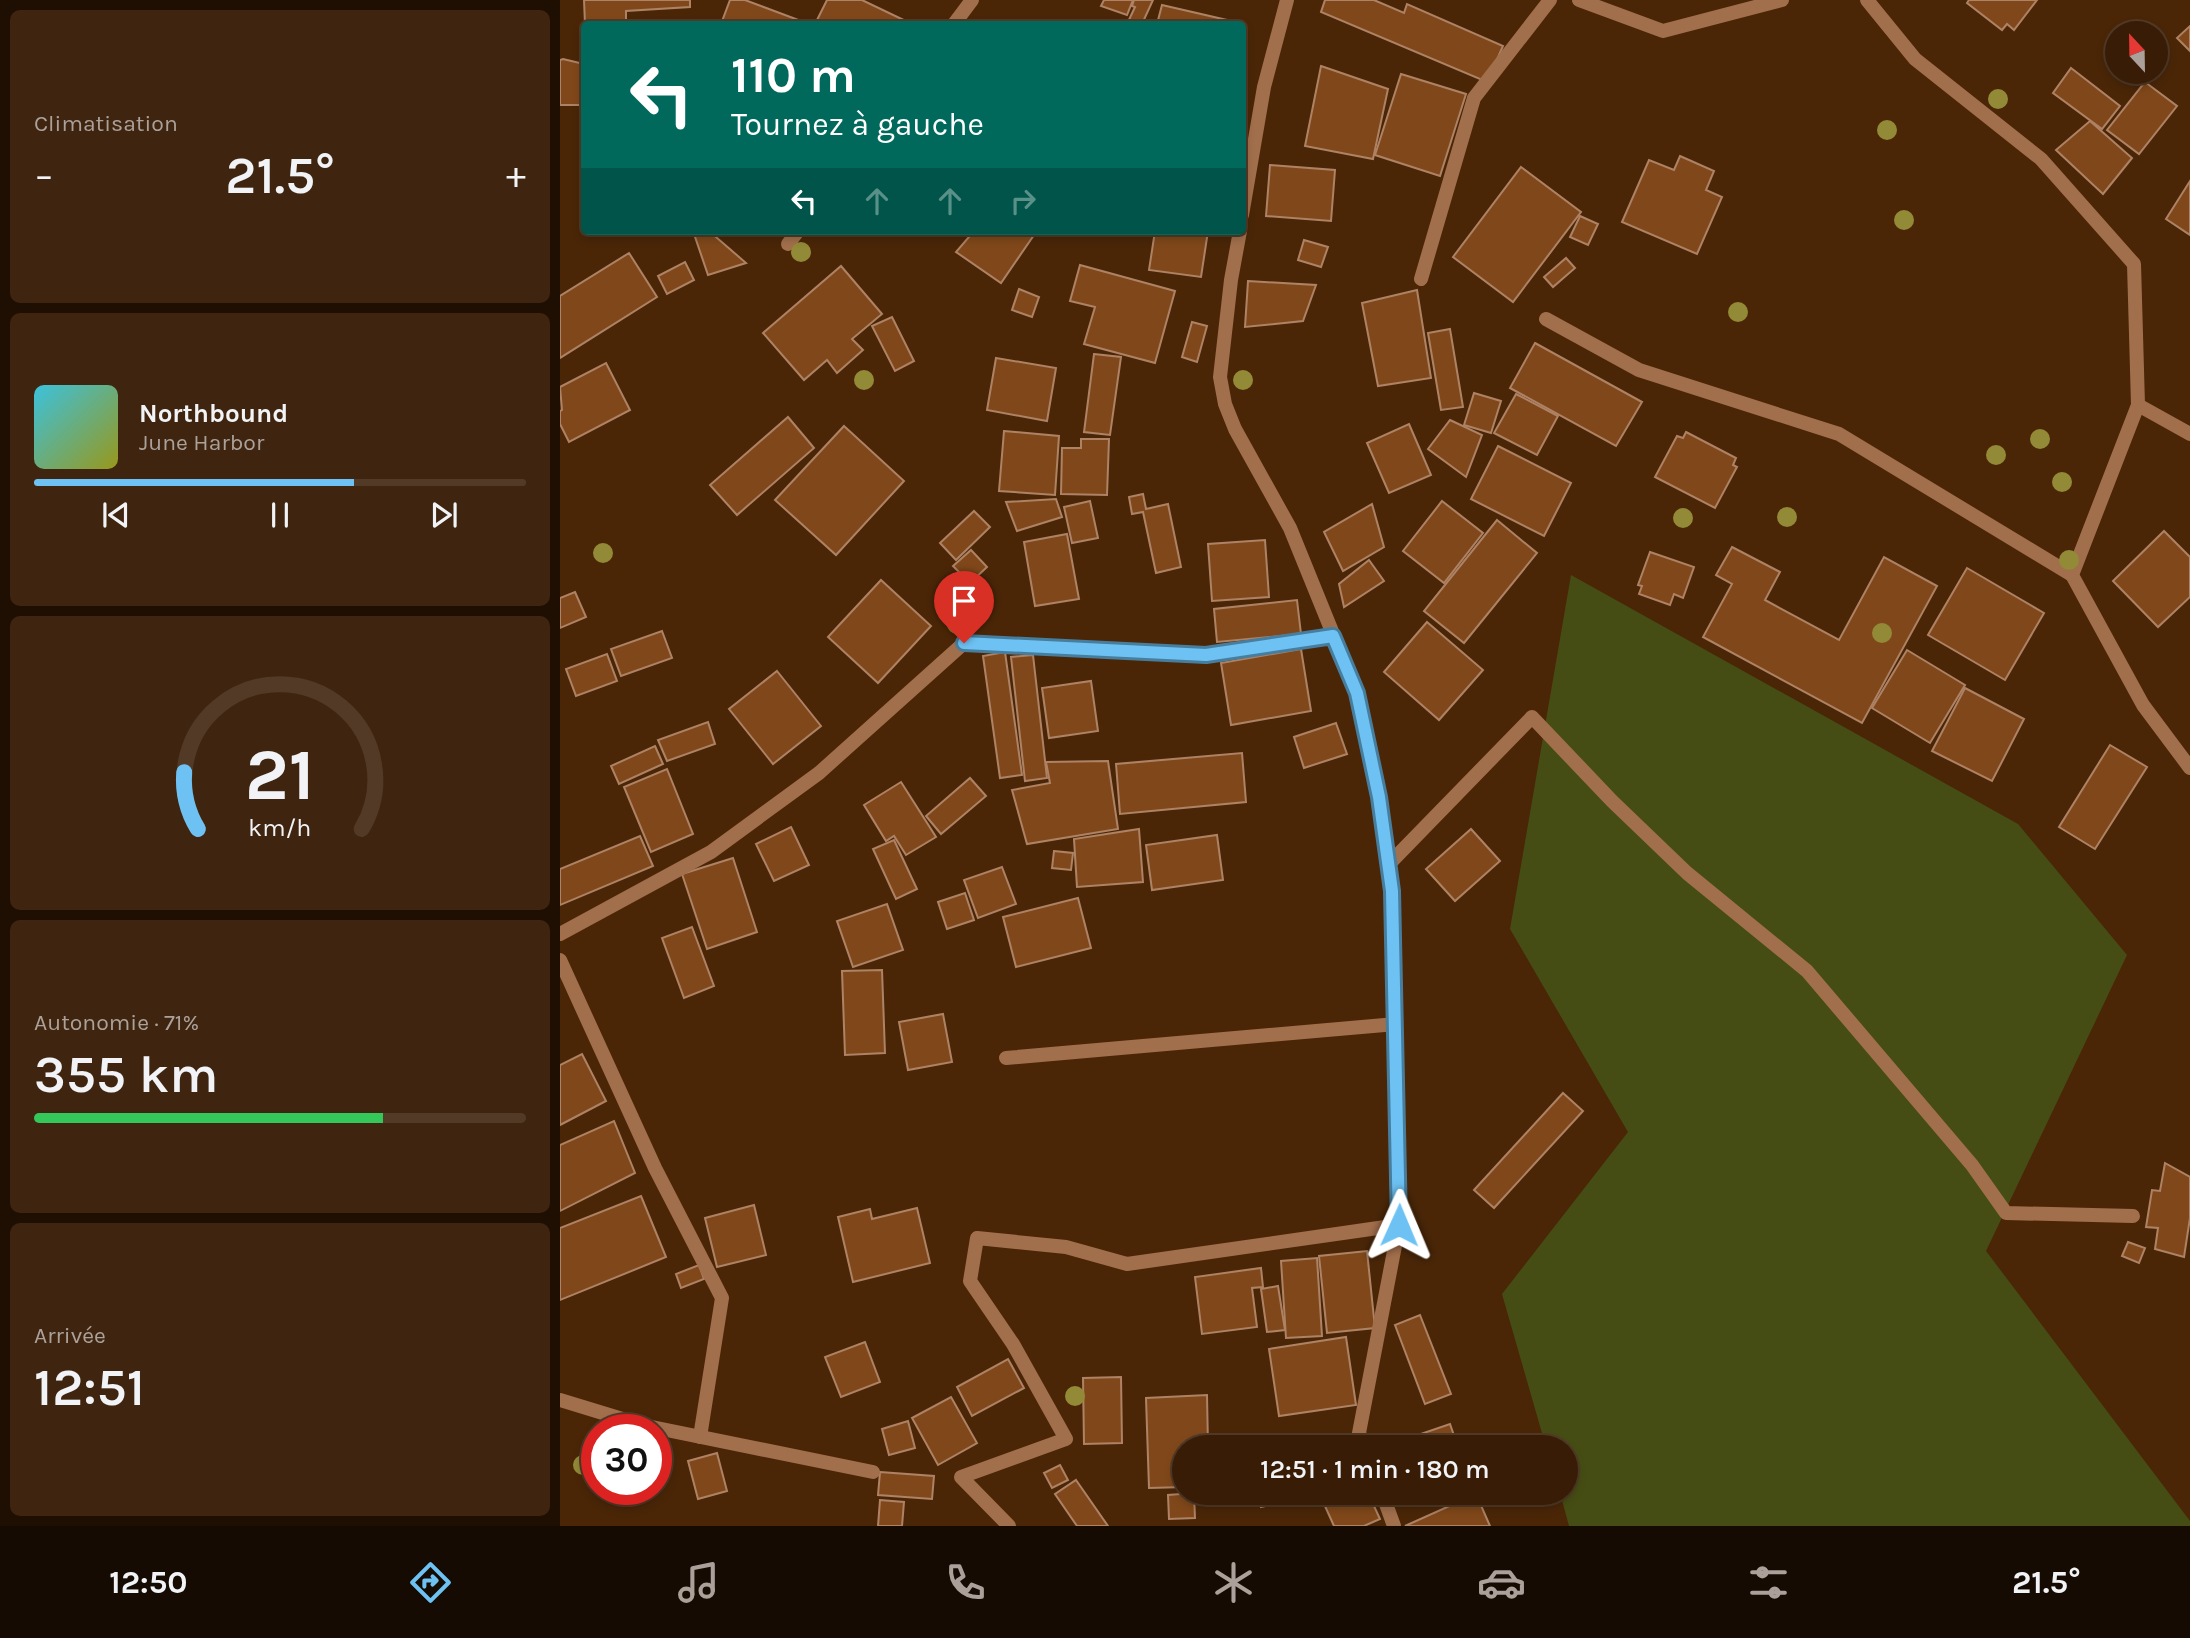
<!DOCTYPE html>
<html lang="fr">
<head>
<meta charset="utf-8">
<style>
  :root { --surface:#381c05; --page:#3f250f; --text:#f1f3f6; --muted:#aba19a; --line:#523a27; --accent:#6dc2f3 }
  body { margin:0; font-family:Karla,sans-serif; background:var(--page); color:var(--text); height:100vh; display:flex; flex-direction:column; font-size:26px; white-space:nowrap }
  * { box-sizing:border-box; margin:0 }
  p { font-size:23px; color:var(--muted) }
  .icon { flex:none; width:38px; height:38px; fill:none; stroke:currentColor; stroke-width:2; stroke-linecap:round; stroke-linejoin:round }
  .map { position:relative; flex:1; overflow:hidden }
  .details { display:flex; flex-direction:column; gap:10px; padding:10px; background:#1f0f03; width:560px }
  .details>* { flex:none }
  .hud { position:absolute; left:21px; top:21px; width:665px; height:214px; border-radius:7px; box-shadow:0 4px 10px #0003,0 0 0 2px var(--line); background:#00695c; color:#fff; overflow:hidden }
  .needle { width:46px; rotate:338deg }
  .tools { position:absolute; left:1545px; top:21px; display:grid; gap:14px }
  .tools a { display:grid; place-items:center; width:63px; height:63px; border-radius:50%; background:var(--surface); box-shadow:0 4px 10px #0003,0 0 0 2px var(--line); font-size:35px }
  .speed { position:absolute; left:21px; top:1414px; display:flex; gap:14px; font-size:35px; font-weight:700; text-align:center }
  .speed>* { display:grid; place-content:center; width:91px; height:91px; border-radius:50%; background:var(--surface); box-shadow:0 4px 10px #0003,0 0 0 2px var(--line); line-height:1 }
  .speed .limit { border:10px solid #d22; background:#fff; color:#111 }
  .pin { position:absolute; display:grid; place-items:center; width:60px; height:60px; color:#fff; margin:-72px -30px; border-radius:50% 50% 50% 0; rotate:-45deg; box-shadow:0 0 7px #0007 }
  .pin .icon { rotate:45deg }
  .me { position:absolute; width:77px; margin:-38px; rotate:1deg; stroke-linejoin:round; filter:drop-shadow(0 0 5px #0008) }
  .turn { display:flex; align-items:center; gap:24px; height:147px; padding:0 35px; font-size:32px }
  .turn .icon { width:91px; height:91px; stroke-width:2.5 }
  .turn b { display:block; font-size:49px; line-height:60px }
  .lanes { display:flex; align-items:center; height:66px; padding:0 35px; background:#0003; justify-content:center; gap:35px; direction:ltr }
  .lanes .off { opacity:.35 }
  .big { font-size:52px; font-weight:600; line-height:1.1 }
  .details .card { flex:1; display:flex; flex-direction:column; justify-content:center; gap:10px; min-width:0; padding:0 24px; border-radius:10px; background:var(--page) }
  .details .dial { align-items:center; gap:0 }
  .dial svg { height:182px; overflow:visible; fill:none; stroke:var(--line); stroke-width:7; stroke-linecap:round; text-anchor:middle }
  .dial text { fill:var(--text); stroke:none }
  .song { display:flex; align-items:center; gap:21px }
  .cover { width:84px; height:84px; border-radius:10px; background:linear-gradient(135deg,hsl(190 70% 55%),hsl(60 70% 35%)) }
  .played { height:7px; border-radius:4px; background:linear-gradient(90deg,var(--accent) 65%,var(--line) 65%) }
  .keys { display:flex; justify-content:space-around; direction:ltr }
  .heat { display:flex; justify-content:space-between; align-items:center; font-size:38px; direction:ltr }
  .charge { height:10px; border-radius:5px; background:linear-gradient(90deg,#34c759 71%,var(--line) 0) }
  .trip { position:absolute; left:612px; top:1435px; width:406px; height:70px; border-radius:35px; background:var(--surface); box-shadow:0 4px 10px #0003,0 0 0 2px var(--line); font-weight:600; line-height:70px; text-align:center }
  .tabs { display:flex; height:112px; justify-content:space-around; align-items:center; background:#160b02; color:var(--muted) }
  .tabs .icon { width:49px; height:49px }
  .tabs .on { color:var(--accent) }
  .tabs b { font-size:32px; color:var(--text) }
  main { display:flex; flex:1; min-height:0 }
  .map>svg:first-child { display:block }
</style>
</head>
<body>
<main>
<section class="details">
<div class="card"><p>Climatisation</p>
<div class="heat"><a>−</a><b class="big">21.5°</b><a>+</a></div>
</div>
<div class="card">
<div class="song"><i class="cover"></i><div><b>Northbound</b><p>June Harbor</p></div></div>
<div class="played"></div>
<div class="keys"><svg class="icon" aria-label="previous" viewBox="0 0 24 24"><path d="M18 5L8 12l10 7zM5 5v14"/></svg><svg class="icon" aria-label="pause" viewBox="0 0 24 24"><path d="M8 5v14M16 5v14"/></svg><svg class="icon" aria-label="next" viewBox="0 0 24 24"><path d="M6 5l10 7-10 7zM19 5v14"/></svg></div>
</div>
<div class="card dial"><svg viewBox="0 0 100 80">
<path d="M14 69A42 42 0 1 1 86 69"/>
<path d="M14 69A42 42 0 0 1 8 44" stroke="#6dc2f3"/>
<text x="50" y="56" font-size="32" font-weight="700">21</text>
<text x="50" y="72" font-size="11">km/h</text>
</svg></div>
<div class="card"><p>Autonomie · 71%</p><b class="big">355 km</b><div class="charge"></div></div>
<div class="card"><p>Arrivée</p><b class="big">12:51</b></div>
</section>
<div class="map">
<svg width="1630" height="1526" viewBox="0 0 1630 1526">
  <rect width="100%" height="100%" fill="#4a2607"/>
  <!-- green -->
  <path fill="#464d14" d="M1011,575l447,249 109,131 -141,296 204,270v5h-621l-9,-33h6v-46h-20l-44,-153 126,-162 -118,-203z"/>
  <!-- building -->
  <g fill="#80481a" stroke="#ae8265" stroke-width="2">
    <path d="M24,0h106v7l-64,4v13h-41z"/>
    <path d="M170,0h15l64,24h-88z"/>
    <path d="M267,0h35l50,24h-97z"/>
    <path d="M544,0h29l-6,15 -26,-9z"/>
    <path d="M574,0h19l-11,24h-15l8,-17 -3,-1z"/>
    <path d="M765,0h49l30,13 3,-9 96,42 -16,36 -166,-70z"/>
    <path d="M1409,0h68l-23,30 -7,-6 -5,6 -35,-27z"/>
    <path d="M602,5l65,15 -2,4h-68z"/>
    <path d="M1630,26v25l-13,-13z"/>
    <path d="M3,59l21,5v41h-24v-45z"/>
    <path d="M761,66l67,23 -15,70 -68,-13z"/>
    <path d="M1511,68l49,38 -18,23 -49,-36z"/>
    <path d="M841,74l65,20 -26,82 -65,-21z"/>
    <path d="M1585,82l32,24 -38,48 -32,-24z"/>
    <path d="M1530,121l42,37 -29,36 -47,-44z"/>
    <path d="M1120,156l34,15 -8,19 16,7 -25,57 -75,-32 27,-62 25,10z"/>
    <path d="M710,165l65,5 -4,51 -65,-5z"/>
    <path d="M961,167l60,45 -68,90 -60,-45z"/>
    <path d="M1630,181v54l-24,-16z"/>
    <path d="M1020,216l18,8 -10,21 -18,-8z"/>
    <path d="M133,231h16l37,32 -38,12z"/>
    <path d="M414,231h54l6,4 -33,48 -45,-31z"/>
    <path d="M595,231h53l-7,46 -52,-7z"/>
    <path d="M744,240l24,7 -7,20 -23,-7z"/>
    <path d="M69,253l28,44 -97,61v-62z"/>
    <path d="M1006,258l9,10 -22,19 -9,-10z"/>
    <path d="M125,262l9,18 -27,14 -9,-18z"/>
    <path d="M520,265l95,26 -20,72 -71,-19 11,-37 -25,-6z"/>
    <path d="M281,266l41,48 -30,25 11,11 -26,23 -10,-13 -23,20 -41,-47z"/>
    <path d="M688,281l68,4 -13,36 -58,6z"/>
    <path d="M459,289l20,8 -7,20 -20,-7z"/>
    <path d="M857,290l14,88 -53,8 -16,-83z"/>
    <path d="M332,317l22,44 -19,10 -23,-45z"/>
    <path d="M632,322l15,4 -10,36 -15,-5z"/>
    <path d="M890,329l13,78 -22,3 -13,-77z"/>
    <path d="M975,343l107,59 -26,44 -106,-58z"/>
    <path d="M534,354l27,3 -11,78 -26,-3z"/>
    <path d="M436,358l60,10 -9,53 -60,-11z"/>
    <path d="M46,363l24,47 -61,32 -9,-18v-13l2,-1 -2,-23z"/>
    <path d="M914,393l27,8 -10,32 -27,-8z"/>
    <path d="M956,394l42,22 -21,39 -43,-22z"/>
    <path d="M228,417l26,31 -77,67 -27,-30z"/>
    <path d="M890,420l32,15 -16,42 -38,-28z"/>
    <path d="M849,424l22,51 -42,18 -22,-50z"/>
    <path d="M284,426l60,55 -68,74 -61,-55z"/>
    <path d="M444,431l55,5 -4,59 -56,-4z"/>
    <path d="M1126,432l50,26 -3,7 4,2 -22,41 -60,-31 22,-41 6,2z"/>
    <path d="M521,439h28l-2,56 -46,-1 1,-46h19z"/>
    <path d="M938,446l73,37 -27,53 -73,-37z"/>
    <path d="M583,494l3,15 22,-5 13,63 -25,6 -13,-61 -11,2 -3,-17z"/>
    <path d="M496,499l6,18 -45,14 -11,-29z"/>
    <path d="M530,501l8,37 -26,5 -8,-36z"/>
    <path d="M882,501l41,32 -39,50 -41,-32z"/>
    <path d="M812,504l12,43 -41,24 -19,-39z"/>
    <path d="M414,511l16,16 -34,33 -16,-17z"/>
    <path d="M937,520l40,33 -73,90 -40,-32z"/>
    <path d="M1604,531l26,26v40l-32,30 -45,-46z"/>
    <path d="M507,534l12,65 -44,7 -11,-64z"/>
    <path d="M705,540l4,57 -57,4 -4,-57z"/>
    <path d="M1172,547l48,25 -15,28 74,40 45,-83 53,29 -75,137 -159,-86 29,-53 -16,-9z"/>
    <path d="M411,550l16,17 -17,16 -17,-17z"/>
    <path d="M1090,552l44,15 -11,31 -9,-4 -4,11 -31,-11 3,-8 -4,-1z"/>
    <path d="M809,560l15,21 -40,26 -5,-23z"/>
    <path d="M1407,568l77,45 -39,67 -77,-45z"/>
    <path d="M321,580l50,46 -53,57 -50,-46z"/>
    <path d="M15,592l11,25 -26,11v-30z"/>
    <path d="M737,600l4,34 -84,8 -3,-33z"/>
    <path d="M867,622l56,48 -44,50 -55,-48z"/>
    <path d="M102,631l10,27 -51,18 -10,-27z"/>
    <path d="M741,649l10,62 -80,14 -10,-62z"/>
    <path d="M1347,650l58,35 -35,58 -58,-35z"/>
    <path d="M445,652l17,123 -22,3 -17,-122z"/>
    <path d="M47,654l10,27 -41,15 -10,-27z"/>
    <path d="M473,655l14,123 -22,3 -14,-124z"/>
    <path d="M217,671l44,55 -48,38 -44,-55z"/>
    <path d="M531,681l7,50 -49,7 -7,-50z"/>
    <path d="M1405,688l59,31 -32,62 -60,-30z"/>
    <path d="M148,722l7,22 -48,17 -9,-21z"/>
    <path d="M776,723l11,31 -43,14 -10,-31z"/>
    <path d="M1550,745l37,22 -52,82 -36,-22z"/>
    <path d="M95,746l8,18 -44,20 -8,-18z"/>
    <path d="M682,753l4,49 -126,12 -4,-50z"/>
    <path d="M548,761l10,68 -91,15 -15,-54 38,-7 -4,-21z"/>
    <path d="M107,769l26,65 -42,18 -27,-65z"/>
    <path d="M410,778l16,18 -45,38 -15,-18z"/>
    <path d="M341,782l35,55 -30,18 -12,-19 -8,5 -22,-36z"/>
    <path d="M231,827l18,38 -35,16 -18,-37z"/>
    <path d="M579,829l4,53 -66,5 -3,-48z"/>
    <path d="M911,829l29,32 -45,40 -29,-32z"/>
    <path d="M657,835l6,45 -71,10 -6,-45z"/>
    <path d="M80,836l13,30 -93,39v-36z"/>
    <path d="M334,840l23,49 -21,10 -23,-50z"/>
    <path d="M494,851l19,2 -2,17 -19,-2z"/>
    <path d="M173,858l24,74 -50,17 -25,-75z"/>
    <path d="M442,867l14,37 -38,14 -14,-38z"/>
    <path d="M405,893l9,27 -27,9 -9,-27z"/>
    <path d="M518,898l13,50 -75,19 -13,-50z"/>
    <path d="M327,904l16,46 -50,17 -16,-46z"/>
    <path d="M132,927l22,59 -30,12 -22,-60z"/>
    <path d="M322,970l3,83 -40,2 -3,-84z"/>
    <path d="M383,1014l9,48 -44,8 -9,-48z"/>
    <path d="M22,1054l24,47 -46,24v-60z"/>
    <path d="M1003,1093l20,18 -89,97 -20,-18z"/>
    <path d="M54,1121l21,52 -75,38v-66z"/>
    <path d="M1605,1163l25,14v41l-6,39 -29,-8 3,-21 -12,-1 6,-37 8,1z"/>
    <path d="M81,1196l25,61 -106,43v-72z"/>
    <path d="M194,1205l12,50 -49,12 -12,-49z"/>
    <path d="M357,1208l13,55 -77,19 -15,-65 32,-8 2,10z"/>
    <path d="M1568,1242l17,6 -6,15 -17,-7z"/>
    <path d="M807,1251l8,77 -48,5 -8,-77z"/>
    <path d="M757,1258l5,78 -36,2 -5,-77z"/>
    <path d="M139,1265l5,14 -23,9 -5,-14z"/>
    <path d="M701,1268l2,19 -11,1 5,39 -55,7 -7,-57z"/>
    <path d="M718,1286l7,44 -18,2 -6,-43z"/>
    <path d="M860,1315l31,79 -26,10 -30,-79z"/>
    <path d="M786,1337l10,68 -77,11 -10,-67z"/>
    <path d="M305,1342l15,40 -39,15 -16,-40z"/>
    <path d="M448,1359l16,29 -52,28 -15,-29z"/>
    <path d="M561,1377l1,66 -38,1 -1,-66z"/>
    <path d="M647,1395l1,52h-23v40l-36,1 -3,-90z"/>
    <path d="M391,1397l26,46 -39,22 -26,-47z"/>
    <path d="M348,1421l7,27 -26,7 -7,-26z"/>
    <path d="M890,1424l8,23h-59l-2,-5z"/>
    <path d="M157,1453l10,38 -29,8 -10,-38z"/>
    <path d="M500,1465l8,15 -16,8 -8,-15z"/>
    <path d="M320,1472l54,4 -2,23 -54,-4z"/>
    <path d="M516,1480l32,46h-31l-22,-32z"/>
    <path d="M634,1493l1,25 -26,1 -1,-24z"/>
    <path d="M698,1493h52l1,2 -50,12z"/>
    <path d="M759,1493h49l12,26 -16,7h-30z"/>
    <path d="M916,1494l14,32h-85z"/>
    <path d="M320,1500l24,2 -2,24h-24z"/>
  </g>
  <g fill="none" stroke-linecap="round" stroke-linejoin="round">
    <!-- street -->
    <g stroke="#a26f4c" stroke-width="14">
      <path d="M1019,0l84,31 119,-31"/>
      <path d="M1307,0l48,59 126,100 93,105 4,141 -66,170 71,130 47,63"/>
      <path d="M394,24l18,-24"/>
      <path d="M682,215l22,-128 23,-87"/>
      <path d="M228,244l10,-13"/>
      <path d="M861,279l53,-181 76,-98"/>
      <path d="M986,319l93,51 200,64 233,141"/>
      <path d="M1578,405l52,29"/>
      <path d="M828,865l144,-148 80,84 75,72 120,98 165,194 34,48 127,3"/>
      <path d="M0,934l151,-82 108,-79 145,-130 242,12 127,-19"/>
      <path d="M0,960l95,208 67,130 -22,139"/>
      <path d="M446,1058l390,-34"/>
      <path d="M0,1400l82,25 231,47"/>
      <path d="M805,1447l-6,-14 40,-208"/>
      <path d="M822,1493l12,33"/>
      <path d="M449,1526l-48,-49 105,-38 -53,-95 -43,-63 7,-43 89,9 61,17 272,-39 -7,-334 -13,-94 -22,-104 -67,-165 -55,-99 -10,-25 -5,-27 11,-97 9,-49"/>
    </g>
  </g>
  <!-- trees -->
  <g fill="#928a37">
    <circle cx="1438" cy="99" r="10"/>
    <circle cx="1327" cy="130" r="10"/>
    <circle cx="1344" cy="220" r="10"/>
    <circle cx="241" cy="252" r="10"/>
    <circle cx="1178" cy="312" r="10"/>
    <circle cx="304" cy="380" r="10"/>
    <circle cx="683" cy="380" r="10"/>
    <circle cx="1480" cy="439" r="10"/>
    <circle cx="1436" cy="455" r="10"/>
    <circle cx="1502" cy="482" r="10"/>
    <circle cx="1227" cy="517" r="10"/>
    <circle cx="1123" cy="518" r="10"/>
    <circle cx="43" cy="553" r="10"/>
    <circle cx="1509" cy="560" r="10"/>
    <circle cx="397" cy="624" r="10"/>
    <circle cx="1322" cy="633" r="10"/>
    <circle cx="515" cy="1396" r="10"/>
    <circle cx="23" cy="1465" r="10"/>
  </g>
  <g fill="none" stroke-linecap="round" stroke-linejoin="round">
    <defs>
      <path id="route" d="M404,643l242,12 127,-19 24,57 22,104 13,94 7,334"/>
    </defs>
    <!-- route casing -->
    <use href="#route" stroke="#477e9e" stroke-width="18"/>
    <!-- route -->
    <use href="#route" stroke="#6dc2f3" stroke-width="12"/>
  </g>
</svg>
<div class="tools">
<a><svg class="needle" viewBox="-14 -14 28 28"><path d="M0-13l5 13h-10z" fill="#e53935"/><path d="M0 13l5-13h-10z" fill="#aba19a"/></svg></a>
</div>
<div class="speed"><div class="limit">30</div></div>
<div class="pin" style="left:404px;top:643px;background:#d93025"><svg class="icon" aria-label="arrive" viewBox="0 0 24 24"><path d="M6 21V4h12l-3 4 3 4H6"/></svg></div>
<svg class="me" style="left:839px;top:1225px" viewBox="-20 -20 40 40"><path d="M0-17L14 15 0 8-14 15z" fill="#6dc2f3" stroke="#fff" stroke-width="4"/></svg>
<div class="trip">12:51 · 1 min · 180 m</div>
<div class="hud">
<div class="turn"><svg class="icon" aria-label="left" viewBox="0 0 24 24"><path d="M17 20v-9H6M10 6l-5 5 5 5"/></svg><div><b>110 m</b>Tournez à gauche</div></div>
<div class="lanes"><svg class="icon" aria-label="left" viewBox="0 0 24 24"><path d="M17 20v-9H6M10 6l-5 5 5 5"/></svg><svg class="icon off" aria-label="ahead" viewBox="0 0 24 24"><path d="M12 20V5M6 11l6-6 6 6"/></svg><svg class="icon off" aria-label="ahead" viewBox="0 0 24 24"><path d="M12 20V5M6 11l6-6 6 6"/></svg><svg class="icon off" aria-label="right" viewBox="0 0 24 24"><path d="M7 20v-9h11M14 6l5 5-5 5"/></svg></div>
</div>
</div>
</main>
<nav class="tabs">
<b>12:50</b>
<svg class="icon on" aria-label="directions" viewBox="0 0 24 24"><path d="M12 3l9 9-9 9-9-9zM9 14v-3h6M13 9l2 2-2 2"/></svg>
<svg class="icon" aria-label="music" viewBox="0 0 24 24"><path d="M9 18V5l10-2v13"/><circle cx="6" cy="18" r="3"/><circle cx="16" cy="16" r="3"/></svg>
<svg class="icon" aria-label="phone" viewBox="0 0 24 24"><path d="M5 4h4l2 5-3 2q2 4 5 5l2-3 5 2v4C11 20 4 13 5 4z"/></svg>
<svg class="icon" aria-label="climate" viewBox="0 0 24 24"><path d="M12 3v18M4 7l16 10M4 17L20 7"/></svg>
<svg class="icon" aria-label="car" viewBox="0 0 24 24"><path d="M5 17H2v-5l4-1 3-4h7l3 4 3 1v5h-3M9 17h6M6 11h13"/><circle cx="7" cy="17" r="2"/><circle cx="17" cy="17" r="2"/></svg>
<svg class="icon" aria-label="filters" viewBox="0 0 24 24"><path d="M4 7h16M4 17h16"/><circle cx="9" cy="7" r="2"/><circle cx="15" cy="17" r="2"/></svg>
<b>21.5°</b>
</nav>
</body>
</html>
